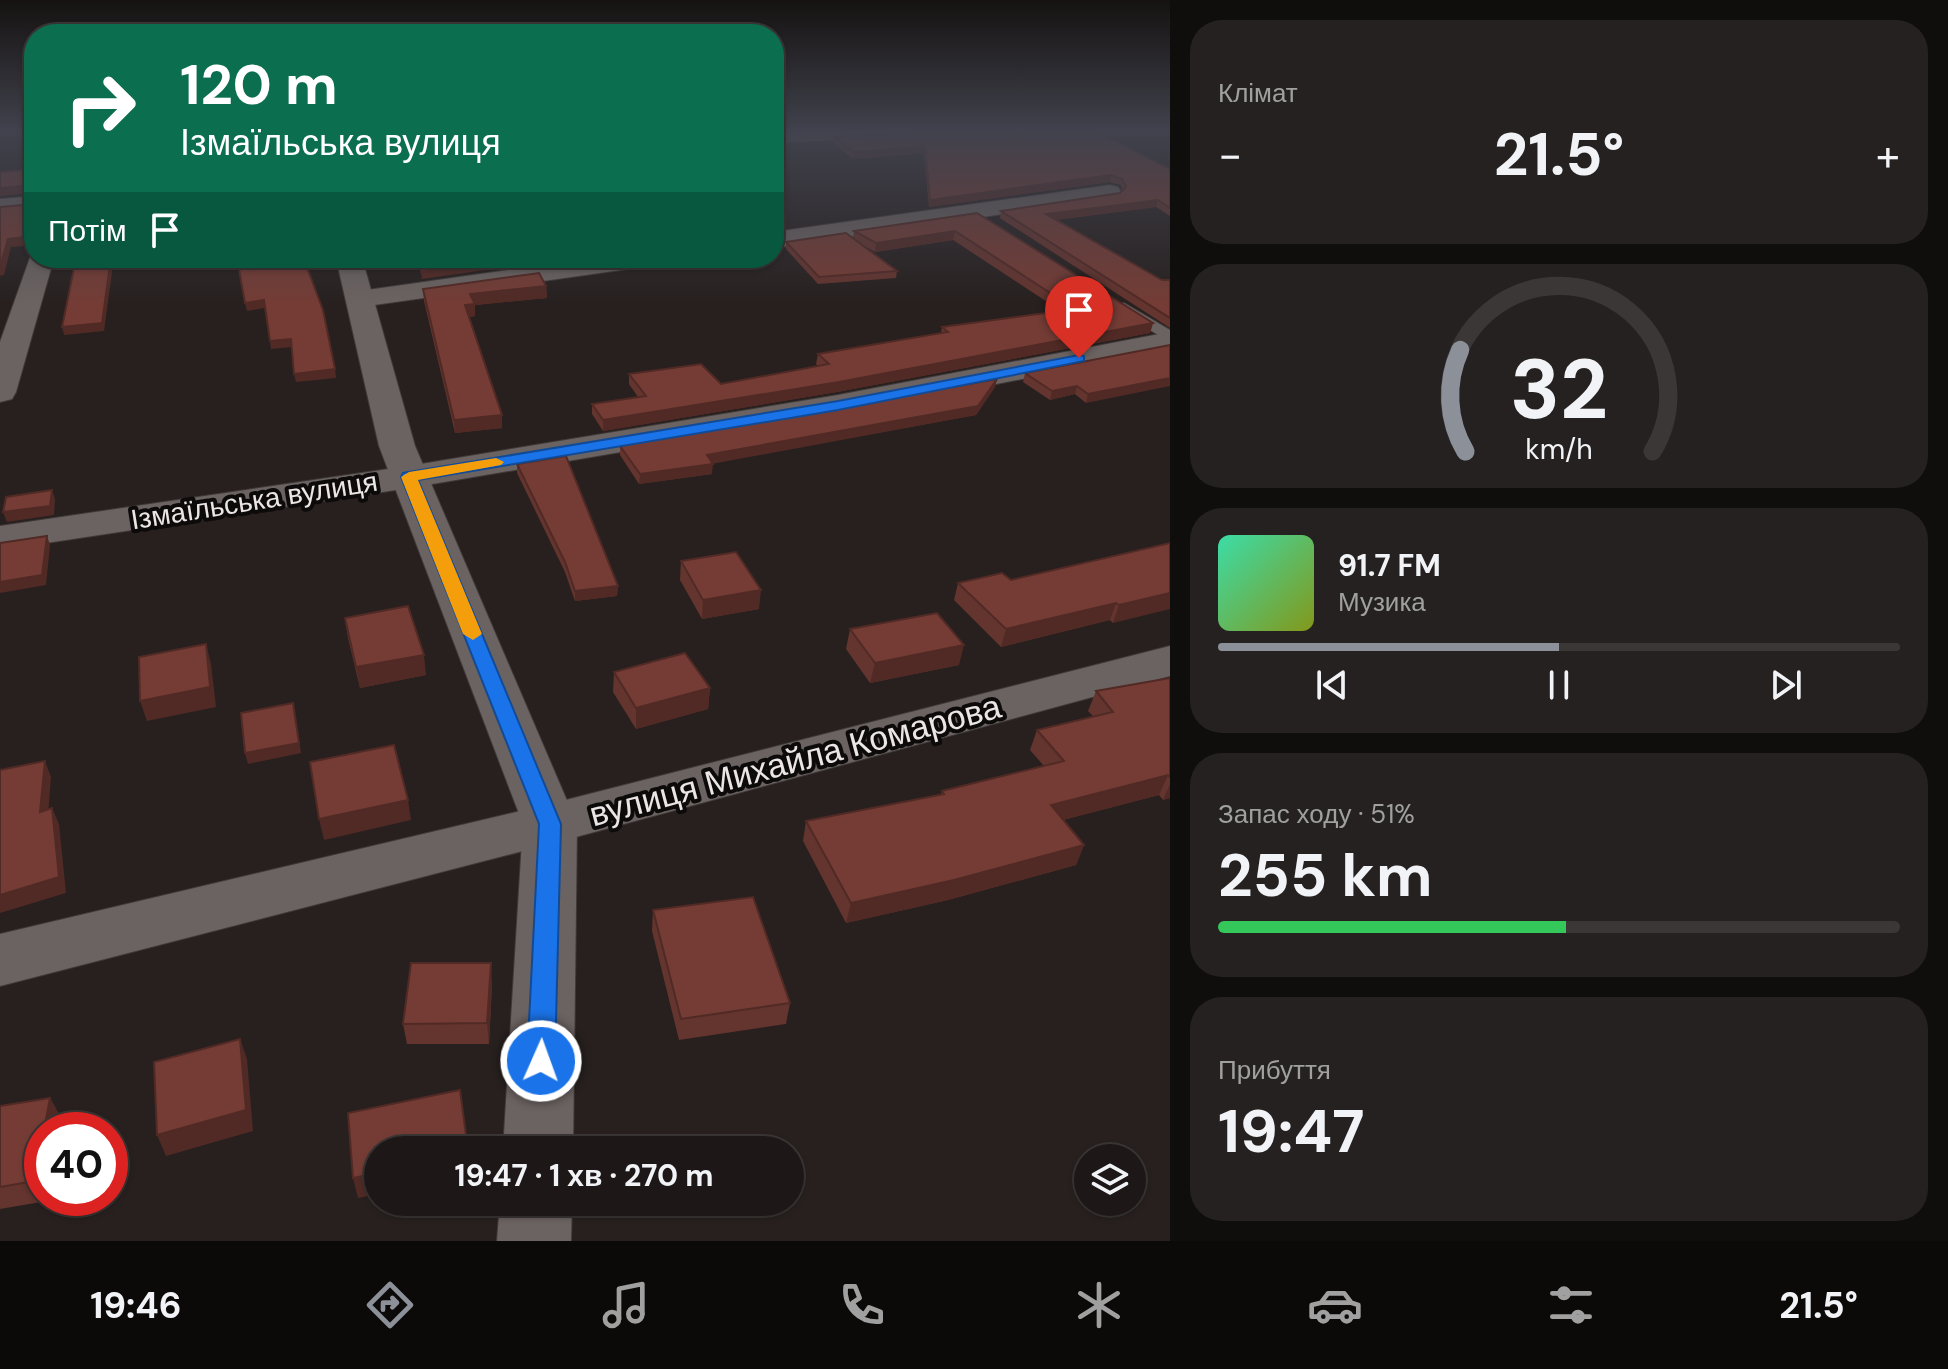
<!DOCTYPE html>
<html lang="uk">
<head>
<meta charset="utf-8">
<style>
  :root { --surface:#1d1817; --page:#252120; --text:#f1f3f6; --muted:#a0a0a1; --line:#3b3736; --accent:#8c9099 }
  body { margin:0; font-family:"DM Sans",sans-serif; background:var(--page); color:var(--text); height:100vh; display:flex; flex-direction:column; font-size:30px; white-space:nowrap }
  * { box-sizing:border-box; margin:0 }
  p { font-size:26px; color:var(--muted) }
  .icon { flex:none; width:44px; height:44px; fill:none; stroke:currentColor; stroke-width:2; stroke-linecap:round; stroke-linejoin:round }
  .map { position:relative; flex:1; overflow:hidden }
  .drawer { display:flex; flex-direction:column; gap:20px; padding:20px; background:#100d0d; width:778px }
  .drawer>* { flex:none }
  .banner { position:absolute; left:24px; top:24px; width:760px; height:244px; border-radius:32px; box-shadow:0 2px 6px #0004,0 0 0 2px var(--line); background:#0b6e4f; color:#fff; overflow:hidden }
  .tools { position:absolute; left:1074px; top:1144px; display:grid; gap:16px }
  .tools a { display:grid; place-items:center; width:72px; height:72px; border-radius:50%; background:var(--surface); box-shadow:0 2px 6px #0004,0 0 0 2px var(--line); font-size:40px }
  .speed { position:absolute; left:24px; top:1112px; display:flex; gap:16px; font-size:40px; font-weight:700; text-align:center }
  .speed>* { display:grid; place-content:center; width:104px; height:104px; border-radius:50%; background:var(--surface); box-shadow:0 2px 6px #0004,0 0 0 2px var(--line); line-height:1 }
  .speed .limit { border:12px solid #d22; background:#fff; color:#111 }
  .pin { position:absolute; display:grid; place-items:center; width:68px; height:68px; color:#fff; margin:-82px -34px; border-radius:50% 50% 50% 0; rotate:-45deg; box-shadow:0 0 8px #0007 }
  .pin .icon { rotate:45deg }
  .me { position:absolute; width:88px; margin:-44px; rotate:2deg; stroke-linejoin:round; filter:drop-shadow(0 0 6px #0008) }
  .turn { display:flex; align-items:center; gap:28px; height:168px; padding:0 24px; font-size:36px }
  .turn .icon { width:104px; height:104px; stroke-width:2.5 }
  .turn b { display:block; font-size:56px; line-height:68px }
  .then { display:flex; align-items:center; height:76px; padding:0 24px; background:#0003; gap:16px; font-size:30px }
  .big { font-size:60px; font-weight:700; line-height:1.1 }
  .drawer .tile { flex:1; display:flex; flex-direction:column; justify-content:center; gap:12px; min-width:0; padding:0 28px; border-radius:32px; background:var(--page) }
  .drawer .dial { align-items:center; gap:0 }
  .dial svg { height:208px; overflow:visible; fill:none; stroke:var(--line); stroke-width:7; stroke-linecap:round; text-anchor:middle }
  .dial text { fill:var(--text); stroke:none }
  .song { display:flex; align-items:center; gap:24px }
  .cover { width:96px; height:96px; border-radius:12px; background:linear-gradient(135deg,hsl(160 70% 55%),hsl(70 70% 35%)) }
  .played { height:8px; border-radius:4px; background:linear-gradient(90deg,var(--accent) 50%,var(--line) 50%) }
  .keys { display:flex; justify-content:space-around; direction:ltr }
  .heat { display:flex; justify-content:space-between; align-items:center; font-size:44px; direction:ltr }
  .charge { height:12px; border-radius:6px; background:linear-gradient(90deg,#34c759 51%,var(--line) 0) }
  .trip { position:absolute; left:364px; top:1136px; width:440px; height:80px; border-radius:40px; background:var(--surface); box-shadow:0 2px 6px #0004,0 0 0 2px var(--line); font-weight:700; line-height:80px; text-align:center }
  .tabs { display:flex; height:128px; justify-content:space-around; align-items:center; background:#0c0a09; color:var(--muted) }
  .tabs .icon { width:56px; height:56px }
  .tabs .selected { color:var(--accent) }
  .tabs b { font-size:36px; color:var(--text) }
  main { display:flex; flex:1; min-height:0 }
  .map>svg:first-child { display:block }
</style>
</head>
<body>
<main>
<div class="map">
<svg width="1170" height="1241" viewBox="0 0 1170 1241">
  <rect width="100%" height="100%" fill="#27201f"/>
  <g fill="none" stroke-linecap="round" stroke-linejoin="round">
    <defs>
      <path id="service" d="M1124,303l46,27v12l-52,-31v-6z"/>
      <g id="minor">
        <path d="M917,130l-10,6 -133,7v-12z"/>
        <path d="M1110,185l8,2 3,5 -3,5 -344,51v-16z"/>
        <path d="M34,196v14l-34,3v-14z"/>
        <path d="M32,252l2,6h20l-38,134 -4,7 -12,3v-60z"/>
        <path d="M593,258h69l-4,6 -9,2 -289,41 -10,-2 -4,-6 4,-6 10,-2z"/>
        <path d="M1170,332v18l-332,65 -429,73 -409,62v-24l409,-60 429,-71z"/>
        <path d="M1170,646v30l-620,168 -550,142v-52l550,-130z"/>
      </g>
      <g id="tertiary">
        <path d="M336,258h26l53,188 162,378 -4,326h-70l20,-326 -144,-378z"/>
        <path d="M500,1202h72l-1,39h-74z"/>
      </g>
    </defs>
    <!-- service casing -->
    <use href="#service" stroke="#403a39" stroke-width="2"/>
    <!-- minor casing -->
    <use href="#minor" stroke="#403a39" stroke-width="2"/>
    <!-- tertiary casing -->
    <use href="#tertiary" stroke="#403a39" stroke-width="2"/>
    <!-- service -->
    <use href="#service" fill="#6b6361" fill-rule="evenodd"/>
    <!-- minor -->
    <use href="#minor" fill="#6b6361" fill-rule="evenodd"/>
    <!-- tertiary -->
    <use href="#tertiary" fill="#6b6361" fill-rule="evenodd"/>
  </g>
  <!-- wall -->
  <g fill="#64342e">
    <path d="M908,133l262,36v47l-14,-9 -100,13 106,60h8v48l-170,-110 1,-7 119,-18 2,-2 -1,-6 -11,-3 -181,25 -5,-54 -71,6 -20,-16 1,-6z"/>
    <path d="M977,213l176,110 -3,10 -313,59 -234,39 -11,-17v-10l46,-7 -9,-13v-10l92,10 97,-18 -2,-2 2,-10 123,-21 1,-6 119,-16 -108,-71 -78,12 -14,-8 36,27 -1,7 -78,6 -32,-35v-7l67,-4 1,-7z"/>
    <path d="M546,286l1,12 -72,7v11l-6,1 33,98v13l-47,5 -31,-132 -1,-12z"/>
    <path d="M1170,345l-84,58 -11,-9 -25,6 -27,-18 2,-9z"/>
    <path d="M995,387l-19,28 -264,48v11l-73,10 -19,-29v-9z"/>
    <path d="M517,464l101,122 -1,10 -42,5 -10,-29 -48,-99z"/>
    <path d="M1170,543l-57,80 -3,-3 -109,27 -47,-47 4,-17 53,-3z"/>
    <path d="M681,561l78,48 -57,10 -22,-39z"/>
    <path d="M345,618l81,57 -66,13 -12,-50z"/>
    <path d="M850,629l109,36 -89,18 -24,-34z"/>
    <path d="M614,672l96,16 -2,21 -72,20 -23,-37z"/>
    <path d="M1170,678v120l-7,2 -4,-5 -96,25 21,25 -8,20 -128,35 -102,23 -43,-82 3,-20 135,-26 1,-4 102,-25 -14,-16 7,-20 56,-14 -5,-5 8,-20z"/>
    <path d="M653,910l137,93 -4,21 -107,16 -27,-109z"/>
    <path d="M492,984l-3,60h-82l-4,-20z"/>
    <path d="M50,1098l11,20 -2,12h-17v68h5v3l-47,8v-103z"/>
  </g>
  <!-- shaded-wall -->
  <g fill="#512a25">
    <path d="M925,146l-1,7 -71,6 1,-7z"/>
    <path d="M1111,175l-1,7 -181,25 1,-7z"/>
    <path d="M31,185l3,8 -34,3v-8z"/>
    <path d="M1158,200l-2,7 -112,14 2,-7z"/>
    <path d="M955,231l-2,9 -78,12 1,-9z"/>
    <path d="M34,236v9l-23,2 -7,28 -4,1v-9l8,-28z"/>
    <path d="M111,258h3l-10,73 -40,4 -2,-8z"/>
    <path d="M518,258h10v6l-106,15 -1,-7z"/>
    <path d="M314,261l1,8 -9,1 -1,-8z"/>
    <path d="M546,286l1,12 -72,7v11l-9,1 -1,-12 5,-11z"/>
    <path d="M264,300l1,8 -18,3 -2,-8z"/>
    <path d="M1153,323l-3,10 -313,59 -234,39v-11z"/>
    <path d="M291,339l1,8 -21,2 -1,-8z"/>
    <path d="M335,369l1,9 -40,4 -2,-8z"/>
    <path d="M1170,378v8l-84,17 2,-9z"/>
    <path d="M997,379l-2,8 -19,28 -270,50 1,-10z"/>
    <path d="M1077,386l-2,8 -25,6 2,-9z"/>
    <path d="M502,415v13l-47,5 -1,-13z"/>
    <path d="M713,464l-1,10 -73,10 1,-10z"/>
    <path d="M52,490l3,9 -1,16 -47,7 -4,-10z"/>
    <path d="M47,536l3,9 -4,40 -46,8v-11z"/>
    <path d="M618,586l-1,10 -42,5v-10z"/>
    <path d="M761,590l-2,19 -57,10 1,-19z"/>
    <path d="M1170,593v16l-57,14 6,-18z"/>
    <path d="M1116,603l-6,17 -109,27 5,-18z"/>
    <path d="M206,644l5,20 5,43 -69,14 -7,-20z"/>
    <path d="M964,645l-5,20 -89,18 5,-20z"/>
    <path d="M424,655l2,20 -66,13 -4,-21z"/>
    <path d="M710,688l-2,21 -72,20v-21z"/>
    <path d="M295,713l6,40 -53,11 -3,-11z"/>
    <path d="M45,761l6,16 -4,51 -7,-16z"/>
    <path d="M1168,775l-9,20 -116,30 8,-20z"/>
    <path d="M1170,784v14l-7,2z"/>
    <path d="M408,800l3,20 -87,20 -5,-21z"/>
    <path d="M52,808l7,16 7,69 -66,20v-18z"/>
    <path d="M1084,845l-8,20 -128,35 -102,23 5,-20z"/>
    <path d="M491,963l1,21 -3,60 -2,-21z"/>
    <path d="M240,1039l7,20 6,72 -87,25 -9,-21z"/>
    <path d="M50,1098l11,20 -2,12h-15z"/>
    <path d="M42,1141v52l-7,-12z"/>
    <path d="M378,1173v21l-20,4 -5,-20z"/>
  </g>
  <!-- building -->
  <g fill="#743c35" stroke="#512a25" stroke-width="2">
    <path d="M913,130h180l77,39v39l-12,-8 -112,14 116,66h8v38l-169,-107 119,-18 6,-6 -4,-8 -11,-4 -181,25 -5,-54 -71,6 -20,-15 74,-4z"/>
    <path d="M34,169v18l-3,-2 -31,3v-16z"/>
    <path d="M34,200v36l-26,3 -8,28v-60l34,-3z"/>
    <path d="M977,213l176,110 -314,59 -236,38 -11,-16 54,-8 -17,-22 72,-10 20,20 108,-20 -11,-10 130,-22 -6,-5 133,-18 -120,-78 -79,12 -22,-12z"/>
    <path d="M846,233l51,38 -78,6 -33,-35z"/>
    <path d="M76,258h35l-9,65 -40,4z"/>
    <path d="M237,258h76l1,3 -9,1 18,48 12,59 -41,5 -3,-35 -21,2 -6,-41 -19,3z"/>
    <path d="M419,258h99l-97,14z"/>
    <path d="M539,273l7,13 -76,8 5,10 -10,1 37,110 -48,5 -31,-131z"/>
    <path d="M1170,345v33l-82,16 -11,-8 -25,5 -27,-18z"/>
    <path d="M997,379l-19,27 -271,49 6,9 -73,10 -20,-28z"/>
    <path d="M566,456l52,130 -43,5 -10,-29 -48,-98z"/>
    <path d="M52,490l-2,16 -47,6 3,-15z"/>
    <path d="M47,536l-5,39 -42,7v-39z"/>
    <path d="M1170,543v50l-51,12 -3,-2 -110,26 -48,-46 44,-10 9,7z"/>
    <path d="M736,552l25,38 -58,10 -22,-39z"/>
    <path d="M408,606l16,49 -68,12 -11,-49z"/>
    <path d="M937,613l27,32 -89,18 -25,-34z"/>
    <path d="M206,644l4,43 -70,14 -1,-44z"/>
    <path d="M685,653l25,35 -74,20 -22,-36z"/>
    <path d="M1170,678v99l-2,-2 -117,30 33,40 -130,35 -103,23 -45,-82 138,-27 -2,-3 122,-30 -27,-31 76,-18 -17,-21z"/>
    <path d="M293,703l6,40 -54,10 -4,-40z"/>
    <path d="M394,745l14,55 -89,19 -9,-57z"/>
    <path d="M45,761l-5,51 12,-4 7,69 -59,18v-125z"/>
    <path d="M753,897l37,106 -109,16 -28,-109z"/>
    <path d="M411,963h80l-4,60 -84,1z"/>
    <path d="M240,1039l6,71 -89,25 -3,-73z"/>
    <path d="M460,1090l8,60h-90v23l-25,5 -5,-65z"/>
    <path d="M50,1098l-6,32h-2v11l-7,40 -35,6v-81z"/>
  </g>
  <!-- sky -->
  <linearGradient id="sky" x2="0" y2="1"><stop stop-color="#151211"/><stop offset="0.43" stop-color="#41424d"/><stop offset="1" stop-color="#41424d" stop-opacity="0"/></linearGradient>
  <rect width="1170" height="304" fill="url(#sky)"/>
  <!-- route -->
  <path fill="#1a73e8" stroke="#114b97" stroke-width="2" d="M1079,355l5,1v5l-246,49 -420,70 143,344 -6,237 -4,9 -10,3 -10,-3 -4,-9 12,-237 -138,-347 2,-4 435,-72z"/>
  <!-- slow -->
  <path fill="#f59e0b" d="M496,458l8,4 -3,3 -83,15 64,154 -9,6 -10,-6 -62,-157 8,-5z"/>
  <g text-anchor="middle" stroke-width="8" stroke-linejoin="round" paint-order="stroke">
    <!-- street labels -->
    <g font-size="28" fill="#ebe6e5" stroke="#0d0a0a">
      <text transform="translate(254 500) rotate(-9)" y="10">Ізмаїльська вулиця</text>
    </g>
    <!-- near-street labels -->
    <g font-size="34" fill="#ebe6e5" stroke="#0d0a0a">
      <text transform="translate(795 760) rotate(-15)" y="12">вулиця Михайла Комарова</text>
    </g>
  </g>
</svg>
<div class="tools">
<a><svg class="icon" aria-label="layers" viewBox="0 0 24 24"><path d="M12 4l9 5-9 5-9-5zM3 14l9 5 9-5"/></svg></a>
</div>
<div class="speed"><div class="limit">40</div></div>
<div class="pin" style="left:1079px;top:358px;background:#d93025"><svg class="icon" aria-label="arrive" viewBox="0 0 24 24"><path d="M6 21V4h12l-3 4 3 4H6"/></svg></div>
<svg class="me" style="left:541px;top:1061px" viewBox="-20 -20 40 40"><circle r="17" fill="#1a73e8" stroke="#fff" stroke-width="3"/><path d="M0-11L8 9 0 5-8 9z" fill="#fff"/></svg>
<div class="trip">19:47 · 1 хв · 270 m</div>
<div class="banner">
<div class="turn"><svg class="icon" aria-label="right" viewBox="0 0 24 24"><path d="M7 20v-9h11M14 6l5 5-5 5"/></svg><div><b>120 m</b>Ізмаїльська вулиця</div></div>
<div class="then">Потім<svg class="icon" aria-label="arrive" viewBox="0 0 24 24"><path d="M6 21V4h12l-3 4 3 4H6"/></svg></div>
</div>
</div>
<section class="drawer">
<div class="tile"><p>Клімат</p>
<div class="heat"><a>−</a><b class="big">21.5°</b><a>+</a></div>
</div>
<div class="tile dial"><svg viewBox="0 0 100 80">
<path d="M14 69A42 42 0 1 1 86 69"/>
<path d="M14 69A42 42 0 0 1 12 30" stroke="#8c9099"/>
<text x="50" y="56" font-size="32" font-weight="700">32</text>
<text x="50" y="72" font-size="11">km/h</text>
</svg></div>
<div class="tile">
<div class="song"><i class="cover"></i><div><b>91.7 FM</b><p>Музика</p></div></div>
<div class="played"></div>
<div class="keys"><svg class="icon" aria-label="previous" viewBox="0 0 24 24"><path d="M18 5L8 12l10 7zM5 5v14"/></svg><svg class="icon" aria-label="pause" viewBox="0 0 24 24"><path d="M8 5v14M16 5v14"/></svg><svg class="icon" aria-label="next" viewBox="0 0 24 24"><path d="M6 5l10 7-10 7zM19 5v14"/></svg></div>
</div>
<div class="tile"><p>Запас ходу · 51%</p><b class="big">255 km</b><div class="charge"></div></div>
<div class="tile"><p>Прибуття</p><b class="big">19:47</b></div>
</section>
</main>
<nav class="tabs">
<b>19:46</b>
<svg class="icon selected" aria-label="directions" viewBox="0 0 24 24"><path d="M12 3l9 9-9 9-9-9zM9 14v-3h6M13 9l2 2-2 2"/></svg>
<svg class="icon" aria-label="music" viewBox="0 0 24 24"><path d="M9 18V5l10-2v13"/><circle cx="6" cy="18" r="3"/><circle cx="16" cy="16" r="3"/></svg>
<svg class="icon" aria-label="phone" viewBox="0 0 24 24"><path d="M5 4h4l2 5-3 2q2 4 5 5l2-3 5 2v4C11 20 4 13 5 4z"/></svg>
<svg class="icon" aria-label="climate" viewBox="0 0 24 24"><path d="M12 3v18M4 7l16 10M4 17L20 7"/></svg>
<svg class="icon" aria-label="car" viewBox="0 0 24 24"><path d="M5 17H2v-5l4-1 3-4h7l3 4 3 1v5h-3M9 17h6M6 11h13"/><circle cx="7" cy="17" r="2"/><circle cx="17" cy="17" r="2"/></svg>
<svg class="icon" aria-label="filters" viewBox="0 0 24 24"><path d="M4 7h16M4 17h16"/><circle cx="9" cy="7" r="2"/><circle cx="15" cy="17" r="2"/></svg>
<b>21.5°</b>
</nav>
</body>
</html>
